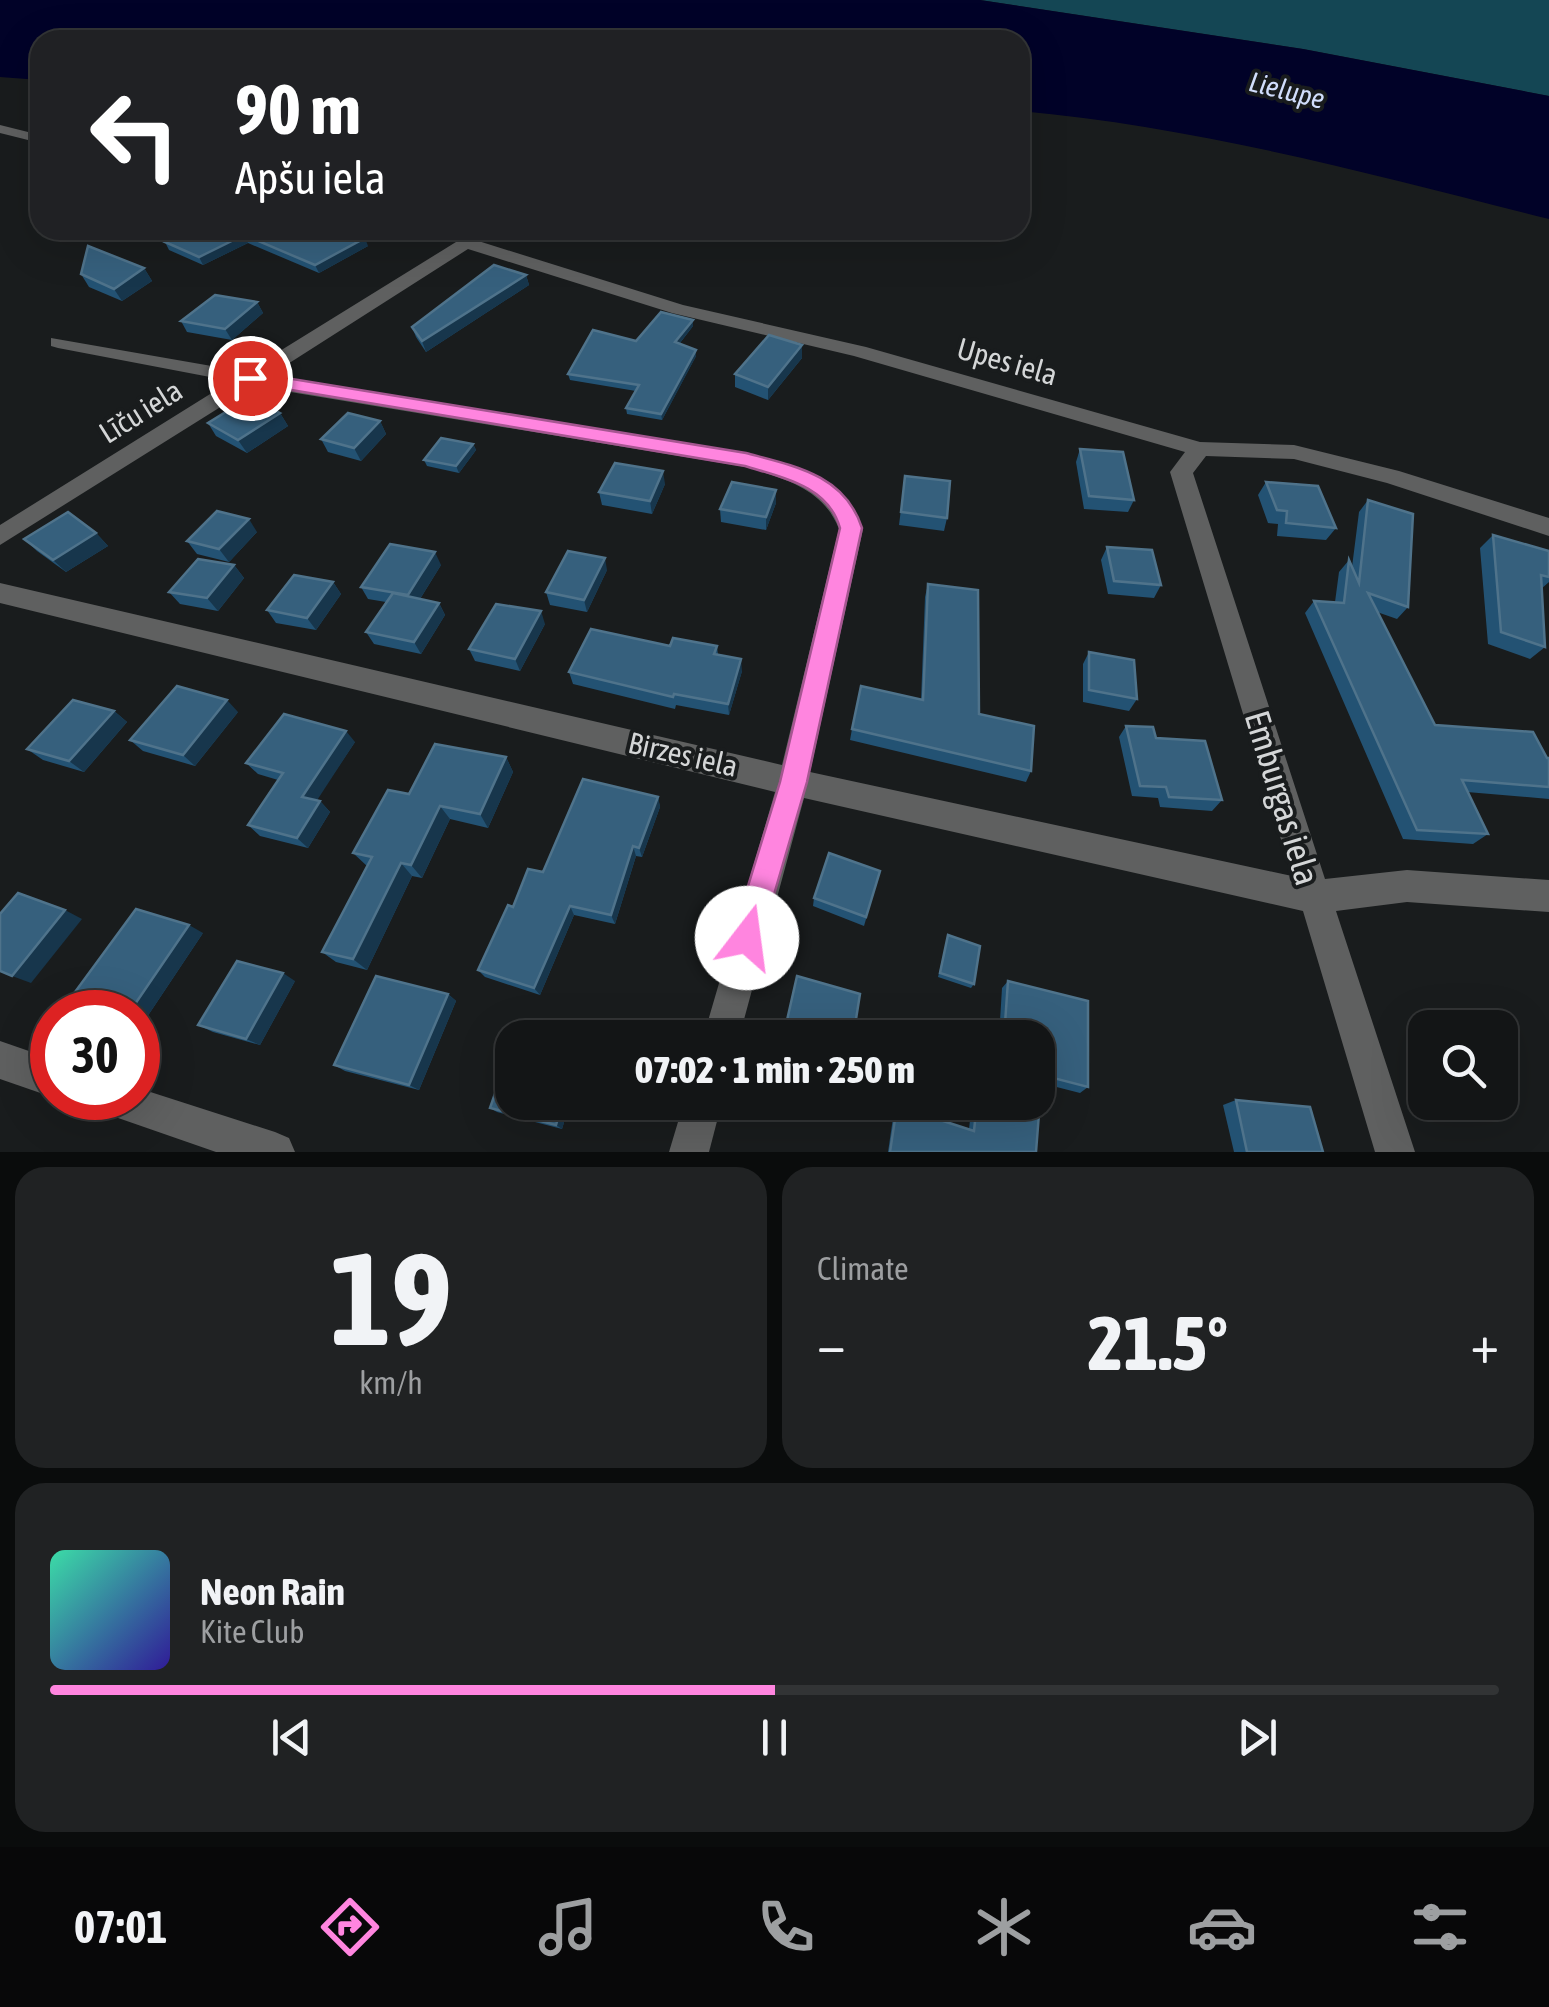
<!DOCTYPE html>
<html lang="en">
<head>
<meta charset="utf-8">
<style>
  :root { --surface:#131516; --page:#202223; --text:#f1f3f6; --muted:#9d9fa1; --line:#323435; --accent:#ff85df }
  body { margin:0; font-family:"Asap Condensed",sans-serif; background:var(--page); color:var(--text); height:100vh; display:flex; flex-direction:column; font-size:38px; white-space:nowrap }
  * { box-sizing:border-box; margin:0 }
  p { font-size:32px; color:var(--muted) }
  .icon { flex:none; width:55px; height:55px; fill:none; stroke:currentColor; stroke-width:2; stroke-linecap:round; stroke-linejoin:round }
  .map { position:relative; height:1152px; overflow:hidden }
  .sheet { display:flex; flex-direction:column; gap:15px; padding:15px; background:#0a0c0c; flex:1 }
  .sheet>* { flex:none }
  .hud { position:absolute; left:30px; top:30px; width:1000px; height:210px; border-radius:30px; box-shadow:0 10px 40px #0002,0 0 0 2px var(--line); background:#202124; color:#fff; overflow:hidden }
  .buttons { position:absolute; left:1408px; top:1010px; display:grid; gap:20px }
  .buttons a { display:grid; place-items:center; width:110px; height:110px; border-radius:20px; background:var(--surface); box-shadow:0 10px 40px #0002,0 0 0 2px var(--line); font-size:50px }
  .speed { position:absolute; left:30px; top:990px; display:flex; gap:20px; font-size:50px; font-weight:700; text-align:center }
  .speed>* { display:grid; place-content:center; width:130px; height:130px; border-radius:50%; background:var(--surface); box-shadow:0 10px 40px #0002,0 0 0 2px var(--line); line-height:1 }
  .speed .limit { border:15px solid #d22; background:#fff; color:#111 }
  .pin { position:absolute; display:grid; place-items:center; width:85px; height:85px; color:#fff; margin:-42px; border:5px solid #fff; border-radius:50%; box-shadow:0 2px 10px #0007 }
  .me { position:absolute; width:110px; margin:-55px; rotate:15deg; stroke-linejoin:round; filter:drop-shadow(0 0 8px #0008) }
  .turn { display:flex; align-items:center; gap:35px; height:210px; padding:0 40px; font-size:45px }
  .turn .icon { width:130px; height:130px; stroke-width:2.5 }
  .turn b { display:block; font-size:70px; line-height:85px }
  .big { font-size:75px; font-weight:800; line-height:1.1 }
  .sheet .tile { flex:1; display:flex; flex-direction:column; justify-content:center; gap:15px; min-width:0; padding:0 35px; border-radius:30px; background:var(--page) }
  .sheet .dial { align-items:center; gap:0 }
  .dial b { font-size:130px; line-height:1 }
  .song { display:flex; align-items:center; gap:30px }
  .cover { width:120px; height:120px; border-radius:15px; background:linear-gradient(135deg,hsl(160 70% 55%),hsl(250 70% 35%)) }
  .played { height:10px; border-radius:5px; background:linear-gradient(90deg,var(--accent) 50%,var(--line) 50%) }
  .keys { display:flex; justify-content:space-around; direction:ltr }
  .heat { display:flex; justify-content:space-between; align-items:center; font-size:55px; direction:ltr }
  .sheet .tiles { flex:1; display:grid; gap:15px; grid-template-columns:1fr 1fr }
  .tile:last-child { grid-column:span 2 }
  .trip { position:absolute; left:495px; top:1020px; width:560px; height:100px; border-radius:30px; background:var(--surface); box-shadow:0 10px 40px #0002,0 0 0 2px var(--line); font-weight:800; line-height:100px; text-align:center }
  .tabs { display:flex; height:160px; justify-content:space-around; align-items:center; background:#080809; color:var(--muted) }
  .tabs .icon { width:70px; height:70px }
  .tabs .current { color:var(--accent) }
  .tabs b { font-size:45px; color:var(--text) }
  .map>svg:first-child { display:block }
</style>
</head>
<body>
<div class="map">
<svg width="1549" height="1152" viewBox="0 0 1549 1152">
  <rect width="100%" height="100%" fill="#191c1d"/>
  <!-- green -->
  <path fill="#144654" d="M980,0h569v96l-246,-47z"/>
  <!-- water -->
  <path fill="#010228" d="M0,0h980l323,49 246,47v123c-174,-44 -350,-92 -529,-108v-71h-980v40l-40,-3z"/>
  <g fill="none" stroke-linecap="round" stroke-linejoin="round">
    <!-- minor -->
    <g fill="#5f6060" fill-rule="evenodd">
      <path d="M0,125l40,10v8l-40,-10z"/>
      <path d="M447,230h17l8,9 211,66 183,42 334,95 94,3 105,26 150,47v18l-162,-53 -93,-24 -88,-3 -13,17 132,406 82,-9 142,10v32l-142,-10 -71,9 79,241h-40l-72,-241 -499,-113 -65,240h-36l72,-246 -775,-189v-20l782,182 57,-236c-16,-41 -54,-50 -93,-62l-492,-81 -254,159v-20l231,-144 -173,-33 -7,-2v-8l195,34 210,-130zM468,249l204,64 182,43 331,96 -15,20 122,404 -482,-104 53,-243c-24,-56 -64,-62 -117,-76l-477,-77z"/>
      <path d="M0,1041l52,18v38l-52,-18z"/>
      <path d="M138,1088l137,44 14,6 6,14h-79l-118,-41 -6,-13h46z"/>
      <path d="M684,1102h38l-13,50h-40z"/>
    </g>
  </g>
  <!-- wall -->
  <g fill="#235273">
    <path d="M185,230l183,16 -49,27 -71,-30 -45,22 -34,-15 -4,-8z"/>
    <path d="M144,268l8,13 -30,20 -33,-14 -8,-13z"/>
    <path d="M526,275l3,10 -103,67 -10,-15 -4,-10z"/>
    <path d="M257,302l6,11 -31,27 -45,-8 -6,-11z"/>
    <path d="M693,326l-13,17 16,7v6l-34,64 -35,-6 -1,-6 10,-17 -66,-11 -2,-6 68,-33z"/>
    <path d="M802,345v13l-34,42 -33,-13v-13z"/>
    <path d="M280,413l8,13 -41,27 -31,-17 -8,-13z"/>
    <path d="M380,421l6,13 -25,27 -33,-9 -7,-13z"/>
    <path d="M473,444l3,6 -17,23 -32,-7 -3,-6z"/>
    <path d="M1080,449l54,51 -6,12 -44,-3 -8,-47z"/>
    <path d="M905,476l42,42 -3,13 -45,-6z"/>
    <path d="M1266,482l70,46 -10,12 -49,-4 1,-12 -10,-1 -10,-28z"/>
    <path d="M665,484l-13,30 -50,-9 -3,-13z"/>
    <path d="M1368,500l40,107 -11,12 -20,-7 58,113 114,33v41l-82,-7 21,42 -15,10 -70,-5 -98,-226 9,-12 21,1 4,-30 10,-12 3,7 7,-55z"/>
    <path d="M776,503l-10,27 -45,-8 -1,-13z"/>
    <path d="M257,532l-28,30 -32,-8 -10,-13z"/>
    <path d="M96,533l12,13 -42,26 -29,-21 -13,-12z"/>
    <path d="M1493,535l56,16v31l-8,7 4,58 -15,12 -42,-15 -8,-96z"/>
    <path d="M1107,547l54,38 -7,13 -46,-4 -7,-34z"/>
    <path d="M234,565l10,13 -26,33 -38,-7 -11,-12z"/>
    <path d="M441,565l-21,34 19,4 6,12 -24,39 -47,-10 -8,-12 20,-30 -18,-3 -7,-12z"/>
    <path d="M607,570l-20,42 -37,-7 -4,-13z"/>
    <path d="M333,582l8,12 -25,36 -40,-7 -9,-13z"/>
    <path d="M928,584l51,130 52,57 -5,11 -176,-42 2,-11 69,-29 4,-103z"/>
    <path d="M545,624l-25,47 -45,-10 -6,-12z"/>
    <path d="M670,646h47l1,9 24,16 -13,44 -53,-10 -1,4 -102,-25 -4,-12z"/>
    <path d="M1089,652l48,47 -8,12 -46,-9v-38z"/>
    <path d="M114,711l13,11 -43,50 -41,-12 -16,-11z"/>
    <path d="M238,712l-43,54 -52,-15 -13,-11z"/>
    <path d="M1126,726l30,12 66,62 -10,11 -52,-4 -2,-9 -26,-2 -13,-59z"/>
    <path d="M355,742l-39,58 4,1 10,11 -22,36 -48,-12 -12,-11 30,-45 -20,-6 -12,-11z"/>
    <path d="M506,757l7,15 -25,56 -38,-9 -28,59 -10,-2 -45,94 -31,-8 -14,-10 45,-86 -14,-13 56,-59z"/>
    <path d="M658,797l2,10 -18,50 -6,-1 -21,68 -41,-9 -34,80 -55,-18 -7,-7 35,-63 30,-35z"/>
    <path d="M880,871l-16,55 -51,-20 1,-8z"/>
    <path d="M203,933l-56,84 -9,-3v-2h-6l-57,-20z"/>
    <path d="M948,935l26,49 -3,4 -33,-11z"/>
    <path d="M295,981l-35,64 -47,-13 -15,-7z"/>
    <path d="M1008,981l80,106 -8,6 -39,-10 -5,69h-148l6,-41 3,-5 72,23 3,-27h66v-64h-39l3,-50z"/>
    <path d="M448,994l8,7 -37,89 -74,-19 -11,-6z"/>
    <path d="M1236,1100l87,52h-89l-11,-47z"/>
    <path d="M512,1102h58l-8,27 -65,-17 -7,-4z"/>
  </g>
  <!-- shaded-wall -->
  <g fill="#17364c">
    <path d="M244,235l4,8 -45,22 -4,-8z"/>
    <path d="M365,238l3,8 -49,27 -4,-8z"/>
    <path d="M144,268l8,13 -30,20 -8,-12z"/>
    <path d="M526,275l3,10 -103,67 -4,-11z"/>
    <path d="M257,302l6,11 -31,27 -7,-11z"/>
    <path d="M693,320v6l-17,22 -1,-6z"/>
    <path d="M802,345v13l-34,42v-13z"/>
    <path d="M696,350v6l-34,64 -1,-6z"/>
    <path d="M280,413l8,13 -41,27 -9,-13z"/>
    <path d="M380,421l6,13 -25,27 -7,-13z"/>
    <path d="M473,444l3,6 -17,23 -3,-7z"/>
    <path d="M663,471l2,13 -13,30 -2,-13z"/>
    <path d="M776,490v13l-10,27v-13z"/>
    <path d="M249,519l8,13 -28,30 -10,-13z"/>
    <path d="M96,533l12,13 -42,26 -13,-12z"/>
    <path d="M435,552l6,13 -26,42 -7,-12z"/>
    <path d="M605,558l2,12 -20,42 -3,-12z"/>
    <path d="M234,565l10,13 -26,33 -11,-13z"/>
    <path d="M333,582l8,12 -25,36 -9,-12z"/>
    <path d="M439,603l6,12 -24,39 -7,-12z"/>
    <path d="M541,611l4,13 -25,47 -5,-12z"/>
    <path d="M741,659l1,12 -13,44 -1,-11z"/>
    <path d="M227,700l11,12 -43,54 -12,-11z"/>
    <path d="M114,711l13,11 -43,50 -15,-11z"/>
    <path d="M346,731l9,11 -43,66 -10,-11z"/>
    <path d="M506,757l7,15 -25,56 -8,-14z"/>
    <path d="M658,797l2,10 -18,50 -3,-9z"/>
    <path d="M320,801l10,11 -22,36 -11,-10z"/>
    <path d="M440,806l10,13 -28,59 -11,-13z"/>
    <path d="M633,846l3,10 -21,68 -4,-9z"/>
    <path d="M401,863l11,13 -45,94 -14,-11z"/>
    <path d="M570,906l4,9 -34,80 -6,-7z"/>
    <path d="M65,910l17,9 -51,64 -19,-7z"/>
    <path d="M189,925l14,8 -56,84 -16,-7z"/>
    <path d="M283,973l12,8 -35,64 -14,-6z"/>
    <path d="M448,994l8,7 -37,89 -10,-5z"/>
    <path d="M563,1102h7l-8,27 -6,-4z"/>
  </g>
  <!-- building -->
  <g fill="#36607d" stroke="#4f738b" stroke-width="2.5">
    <path d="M185,230h156l24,8 -50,27 -71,-30 -45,22 -34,-15z"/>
    <path d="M88,246l56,22 -30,21 -33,-15z"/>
    <path d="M494,265l32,10 -104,66 -10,-14z"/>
    <path d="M215,295l42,7 -32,27 -44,-8z"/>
    <path d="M661,312l32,8 -18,22 21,8 -35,64 -35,-6 13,-23 -71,-11 25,-44 43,11z"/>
    <path d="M769,335l33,10 -34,42 -33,-13z"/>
    <path d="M250,397l30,16 -42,27 -30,-17z"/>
    <path d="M348,413l32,8 -26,27 -33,-9z"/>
    <path d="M441,438l32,6 -17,22 -32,-6z"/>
    <path d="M1080,449l43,3 11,48 -45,-4z"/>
    <path d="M615,463l48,8 -13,30 -51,-9z"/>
    <path d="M905,476l45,5 -3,37 -46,-6z"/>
    <path d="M732,482l44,8 -10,27 -46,-8z"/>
    <path d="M1266,482l52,4 18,42 -50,-5 1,-12 -10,-1z"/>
    <path d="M1368,500l45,14 -5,93 -40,-14 67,132 98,7 14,26h2v29l-87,-7 26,54 -71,-4 -103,-229 30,2 5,-43 10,23z"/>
    <path d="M217,511l32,8 -30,30 -32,-8z"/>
    <path d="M68,512l28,21 -43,27 -29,-21z"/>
    <path d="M1493,535l56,16v26l-8,-2 4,72 -44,-15z"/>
    <path d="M390,544l45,8 -27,43 -47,-8z"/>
    <path d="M1107,547l45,3 9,35 -47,-4z"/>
    <path d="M568,551l37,7 -21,42 -38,-8z"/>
    <path d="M198,559l36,6 -27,33 -38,-6z"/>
    <path d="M294,575l39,7 -26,36 -40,-8z"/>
    <path d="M928,584l50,6 1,124 55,12 -3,45 -179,-42 9,-43 62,14z"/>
    <path d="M393,593l46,10 -25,39 -48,-10z"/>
    <path d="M496,604l45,7 -26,48 -46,-10z"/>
    <path d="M591,629l79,17 3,-8 44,8 -3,8 27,5 -13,45 -54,-10 -1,3 -104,-25z"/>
    <path d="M1089,652l45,8 3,39 -48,-9z"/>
    <path d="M177,686l50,14 -44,55 -53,-15z"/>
    <path d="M73,700l41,11 -45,50 -42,-12z"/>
    <path d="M284,714l62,17 -44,66 18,4 -23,37 -49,-13 35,-52 -37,-10z"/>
    <path d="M1126,726l27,1 3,11 49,3 17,59 -53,-3 -3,-10 -26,-1z"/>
    <path d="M435,744l71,13 -26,57 -40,-8 -29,59 -10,-2 -48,96 -31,-7 50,-95 -19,-4 35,-63 21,4z"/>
    <path d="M583,779l75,18 -19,51 -6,-2 -22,69 -41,-9 -36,82 -56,-18 30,-65 5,2 15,-38 15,3z"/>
    <path d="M829,853l51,18 -14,46 -52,-19z"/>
    <path d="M18,893l47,17 -53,66 -12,-5v-57z"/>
    <path d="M136,909l53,16 -58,85 -56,-18z"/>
    <path d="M948,935l32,11 -6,38 -34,-11z"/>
    <path d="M237,961l46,12 -37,66 -48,-14z"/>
    <path d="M376,976l72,18 -39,91 -75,-20z"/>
    <path d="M797,976l63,18 -7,44h-70z"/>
    <path d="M1008,981l80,20v86l-46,-12 -6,77h-146l7,-46 77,25 3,-29h61v-64h-34z"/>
    <path d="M512,1045v57h51l-7,23 -66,-17z"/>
    <path d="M1236,1100l74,7 13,45h-76z"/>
  </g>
  <!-- route -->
  <path fill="#ff85df" stroke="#a65691" stroke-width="2.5" d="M250,372l496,81c49,13 99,22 116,75l-55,254 -49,167 -11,5 -11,-5 -4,-11 48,-156 60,-254c-12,-42 -56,-50 -95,-62l-501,-84 -3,-4z"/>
  <g text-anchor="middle" stroke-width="8" stroke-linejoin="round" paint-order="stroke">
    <!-- far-water labels -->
    <g font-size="28" font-style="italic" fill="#d1defc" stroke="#191c1d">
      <text transform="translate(1287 90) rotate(14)" y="10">Lielupe</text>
    </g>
    <!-- street labels -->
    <g font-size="30" fill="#d4d6d7" stroke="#191c1d">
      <text transform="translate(1007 362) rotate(16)" y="10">Upes iela</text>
      <text transform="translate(141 412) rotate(-32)" y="10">Līču iela</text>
      <text transform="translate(683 755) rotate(13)" y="10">Birzes iela</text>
    </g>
    <!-- near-street labels -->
    <g font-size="35" fill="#d4d6d7" stroke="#191c1d">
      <text transform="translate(1282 798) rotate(73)" y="12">Emburgas iela</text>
    </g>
  </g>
</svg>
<div class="buttons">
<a><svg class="icon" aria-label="search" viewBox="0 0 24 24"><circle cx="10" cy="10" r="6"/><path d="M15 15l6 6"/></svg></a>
</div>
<div class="speed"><div class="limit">30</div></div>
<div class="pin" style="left:250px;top:378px;background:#d93025"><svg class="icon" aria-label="arrive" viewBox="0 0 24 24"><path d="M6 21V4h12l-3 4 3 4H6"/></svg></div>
<svg class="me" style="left:747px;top:938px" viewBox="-20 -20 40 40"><circle r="19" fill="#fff"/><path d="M0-13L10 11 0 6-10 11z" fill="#ff85df"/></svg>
<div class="trip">07:02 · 1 min · 250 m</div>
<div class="hud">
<div class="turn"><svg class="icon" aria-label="left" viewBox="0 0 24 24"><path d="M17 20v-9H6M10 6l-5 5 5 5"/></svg><div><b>90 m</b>Apšu iela</div></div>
</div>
</div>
<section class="sheet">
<div class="tiles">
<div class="tile dial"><b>19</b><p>km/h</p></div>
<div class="tile"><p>Climate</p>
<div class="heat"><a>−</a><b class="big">21.5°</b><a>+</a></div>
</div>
<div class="tile">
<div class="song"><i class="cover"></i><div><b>Neon Rain</b><p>Kite Club</p></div></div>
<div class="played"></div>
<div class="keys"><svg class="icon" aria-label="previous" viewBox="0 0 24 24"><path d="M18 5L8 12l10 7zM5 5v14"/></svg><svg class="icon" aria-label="pause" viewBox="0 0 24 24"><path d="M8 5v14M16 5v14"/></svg><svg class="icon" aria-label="next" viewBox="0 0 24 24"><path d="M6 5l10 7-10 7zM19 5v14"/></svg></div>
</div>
</div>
</section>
<nav class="tabs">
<b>07:01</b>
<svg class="icon current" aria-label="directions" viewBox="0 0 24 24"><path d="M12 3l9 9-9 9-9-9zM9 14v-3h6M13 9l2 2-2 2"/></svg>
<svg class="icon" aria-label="music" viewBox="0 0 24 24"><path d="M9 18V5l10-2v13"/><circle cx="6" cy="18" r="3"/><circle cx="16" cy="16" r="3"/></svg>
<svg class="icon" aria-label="phone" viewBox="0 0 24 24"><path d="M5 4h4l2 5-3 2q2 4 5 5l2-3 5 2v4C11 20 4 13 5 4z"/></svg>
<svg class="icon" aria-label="climate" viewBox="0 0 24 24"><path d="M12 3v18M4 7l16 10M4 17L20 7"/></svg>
<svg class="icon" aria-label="car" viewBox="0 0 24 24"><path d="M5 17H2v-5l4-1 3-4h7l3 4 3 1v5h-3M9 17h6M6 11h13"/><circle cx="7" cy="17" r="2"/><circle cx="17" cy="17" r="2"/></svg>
<svg class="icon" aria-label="filters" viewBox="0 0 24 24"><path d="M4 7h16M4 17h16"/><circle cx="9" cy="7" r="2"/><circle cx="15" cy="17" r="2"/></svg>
</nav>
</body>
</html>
